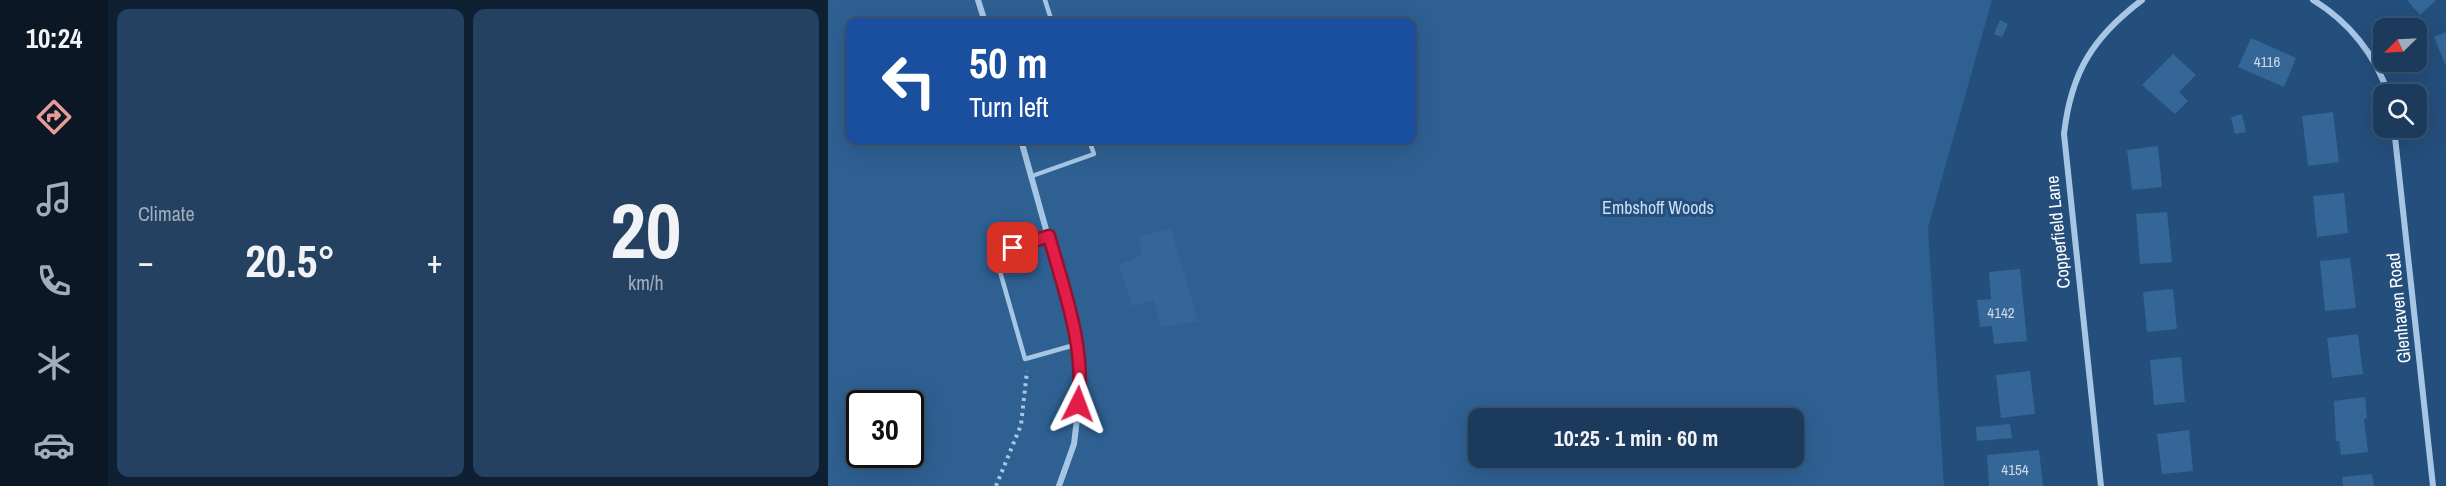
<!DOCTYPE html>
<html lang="en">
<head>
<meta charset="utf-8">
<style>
  :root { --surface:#1b3a5c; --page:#244162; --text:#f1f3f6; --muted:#a0adbb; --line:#395472; --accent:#e69b98 }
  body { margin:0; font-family:"Archivo Narrow",sans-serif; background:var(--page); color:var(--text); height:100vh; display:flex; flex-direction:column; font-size:22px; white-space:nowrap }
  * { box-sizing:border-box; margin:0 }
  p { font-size:20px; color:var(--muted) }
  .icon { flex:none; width:33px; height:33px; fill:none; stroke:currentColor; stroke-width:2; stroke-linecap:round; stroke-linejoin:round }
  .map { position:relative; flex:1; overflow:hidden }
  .details { display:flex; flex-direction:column; gap:9px; padding:9px; background:#0f2033; width:720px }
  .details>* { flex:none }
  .guide { position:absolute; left:18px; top:18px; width:570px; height:126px; border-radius:12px; box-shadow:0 6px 24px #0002,0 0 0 2px var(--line); background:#1a4fa0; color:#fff; overflow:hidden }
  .needle { width:39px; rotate:246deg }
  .fabs { position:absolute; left:1545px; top:18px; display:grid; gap:12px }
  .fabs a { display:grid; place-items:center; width:54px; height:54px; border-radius:12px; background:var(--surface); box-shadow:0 6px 24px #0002,0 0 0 2px var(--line); font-size:30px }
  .speed { position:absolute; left:18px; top:390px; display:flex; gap:12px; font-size:30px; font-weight:700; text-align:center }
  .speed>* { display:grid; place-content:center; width:78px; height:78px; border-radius:50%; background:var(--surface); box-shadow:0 6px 24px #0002,0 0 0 2px var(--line); line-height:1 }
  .speed .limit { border:3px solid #111; border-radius:9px; background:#fff; color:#111 }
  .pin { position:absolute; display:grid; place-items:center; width:51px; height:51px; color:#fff; margin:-26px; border-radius:12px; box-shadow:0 3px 9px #0006 }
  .me { position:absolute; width:66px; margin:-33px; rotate:3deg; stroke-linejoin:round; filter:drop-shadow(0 0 4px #0008) }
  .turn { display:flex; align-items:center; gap:21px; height:126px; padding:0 24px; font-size:27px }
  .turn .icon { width:78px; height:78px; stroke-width:2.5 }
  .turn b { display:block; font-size:42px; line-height:51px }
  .big { font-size:45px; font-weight:700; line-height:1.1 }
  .details .widget { flex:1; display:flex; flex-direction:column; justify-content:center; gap:9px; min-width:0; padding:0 21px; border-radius:12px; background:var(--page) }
  .details .dial { align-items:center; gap:0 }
  .dial b { font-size:78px; line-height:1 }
  .heat { display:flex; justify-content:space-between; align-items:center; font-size:33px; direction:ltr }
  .details .tiles { flex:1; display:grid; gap:9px; grid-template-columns:repeat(2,1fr) }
  .trip { position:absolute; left:640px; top:408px; width:336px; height:60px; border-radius:12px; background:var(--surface); box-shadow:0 6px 24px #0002,0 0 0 2px var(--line); font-weight:700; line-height:60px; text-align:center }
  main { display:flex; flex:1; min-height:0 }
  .menu { display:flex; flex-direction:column; width:108px; justify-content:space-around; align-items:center; background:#0b1725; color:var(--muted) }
  .menu .icon { width:42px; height:42px }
  .menu .active { color:var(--accent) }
  .menu b { font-size:27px; color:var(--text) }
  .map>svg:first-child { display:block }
</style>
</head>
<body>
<main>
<nav class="menu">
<b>10:24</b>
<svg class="icon active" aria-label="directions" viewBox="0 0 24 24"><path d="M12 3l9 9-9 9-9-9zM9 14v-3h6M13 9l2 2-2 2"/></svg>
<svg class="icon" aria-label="music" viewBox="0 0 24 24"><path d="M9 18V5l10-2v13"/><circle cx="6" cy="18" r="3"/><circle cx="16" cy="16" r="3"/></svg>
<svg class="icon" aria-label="phone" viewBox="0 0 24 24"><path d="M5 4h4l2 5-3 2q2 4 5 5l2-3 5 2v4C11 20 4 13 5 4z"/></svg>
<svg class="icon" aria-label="climate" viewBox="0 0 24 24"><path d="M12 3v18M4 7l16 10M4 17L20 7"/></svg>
<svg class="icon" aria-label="car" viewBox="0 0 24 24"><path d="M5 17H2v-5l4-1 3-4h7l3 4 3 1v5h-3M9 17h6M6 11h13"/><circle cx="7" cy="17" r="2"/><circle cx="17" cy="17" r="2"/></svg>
</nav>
<section class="details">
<div class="tiles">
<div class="widget"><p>Climate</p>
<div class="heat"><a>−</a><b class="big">20.5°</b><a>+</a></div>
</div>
<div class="widget dial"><b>20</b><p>km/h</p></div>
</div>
</section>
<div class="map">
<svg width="1618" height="486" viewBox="0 0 1618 486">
  <rect width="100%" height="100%" fill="#244e7b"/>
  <!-- green -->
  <path fill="#2e6092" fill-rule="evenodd" d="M0,0h1164l-64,228 16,258h-1116zM22,22h562v118h-562zM32,404h50v50h-50zM651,418h315v40h-315z"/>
  <!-- building -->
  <g fill="#346698">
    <path d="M1579,0h29l-16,15z"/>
    <path d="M1172,20l8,4 -6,13 -8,-3z"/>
    <path d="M1618,32v34l-12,-29z"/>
    <path d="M1423,38l45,20 -12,29 -46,-20z"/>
    <path d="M1345,54l23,21 -17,17 9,9 -13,13 -33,-29z"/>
    <path d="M1505,112l6,50 -31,4 -6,-50z"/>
    <path d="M1414,114l4,18 -11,2 -4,-17z"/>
    <path d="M1330,146l4,41 -30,3 -5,-40z"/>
    <path d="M1516,193l4,40 -31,4 -4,-41z"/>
    <path d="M1339,212l5,50 -32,2 -4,-50z"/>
    <path d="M343,229l27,92 -37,6 -8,-27 -21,6 -13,-41 23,-10 -4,-19z"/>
    <path d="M1522,258l6,50 -31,3 -5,-50z"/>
    <path d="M1192,269l7,72 -33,3 -2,-18 -12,1 -3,-27 14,-1 -2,-27z"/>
    <path d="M1345,289l4,40 -30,3 -4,-40z"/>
    <path d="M1530,334l5,40 -31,4 -5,-40z"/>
    <path d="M1353,357l4,45 -31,3 -4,-45z"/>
    <path d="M1202,371l5,43 -34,4 -5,-43z"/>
    <path d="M1537,397l2,21 -3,1 4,33 -27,3 -2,-14h-3l-2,-40z"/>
    <path d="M1182,424l2,14 -35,3 -1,-14z"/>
    <path d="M1361,430l4,41 -31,3 -5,-40z"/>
    <path d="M1211,450l4,36h-54l-2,-31z"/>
    <path d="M1544,474l2,12h-31l-1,-9z"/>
  </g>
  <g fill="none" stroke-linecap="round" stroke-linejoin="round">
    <!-- path -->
    <path stroke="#a7c6e5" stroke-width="4" stroke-dasharray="3 4.5" stroke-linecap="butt" d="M168,486l25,-61 6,-54"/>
    <!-- lane -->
    <g stroke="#a7c6e5" stroke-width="4.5">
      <path d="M217,0l7,22"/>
      <path d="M204,176l62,-22 -5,-14"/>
      <path d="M221,236l-54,18 30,105 53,-15"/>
    </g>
    <!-- street -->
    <g stroke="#a7c6e5" stroke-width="6">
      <path d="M150,0l7,22"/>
      <path d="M1485,0c35,21 63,55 75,94"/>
      <path d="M1566,128l39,358"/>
      <path d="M193,140l57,204 3,41 -7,59 -15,42"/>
      <path d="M1273,486l-37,-352c7,-62 29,-97 78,-134"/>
    </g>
  </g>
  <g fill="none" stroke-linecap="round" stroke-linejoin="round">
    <defs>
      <path id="route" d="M185,248l36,-12c15,55 37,111 29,168"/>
    </defs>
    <!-- route casing -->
    <use href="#route" stroke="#92132f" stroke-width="15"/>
    <!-- route -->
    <use href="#route" stroke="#e11d48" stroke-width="10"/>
  </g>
  <g text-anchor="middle" stroke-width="6" stroke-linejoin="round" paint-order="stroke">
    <!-- number labels -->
    <g font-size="15" fill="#ccd9e5">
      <text x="1439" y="67">4116</text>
      <text x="1173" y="318">4142</text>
      <text x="1187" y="475">4154</text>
    </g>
    <!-- park labels -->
    <g font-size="18" fill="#cadff4" stroke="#244e7b">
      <text x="830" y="214">Embshoff Woods</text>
    </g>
    <!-- street labels -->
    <g font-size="18" fill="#fff" stroke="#244e7b">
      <text transform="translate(1230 232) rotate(-96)" y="6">Copperfield Lane</text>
      <text transform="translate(1571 308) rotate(-96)" y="6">Glenhaven Road</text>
    </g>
  </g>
</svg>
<div class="fabs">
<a><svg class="needle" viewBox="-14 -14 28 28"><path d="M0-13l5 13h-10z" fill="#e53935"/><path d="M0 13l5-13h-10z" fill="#a0adbb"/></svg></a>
<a><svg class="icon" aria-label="search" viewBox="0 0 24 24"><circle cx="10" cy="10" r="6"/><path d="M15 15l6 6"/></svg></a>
</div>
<div class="speed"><div class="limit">30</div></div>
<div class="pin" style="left:185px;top:248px;background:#d93025"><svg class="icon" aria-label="arrive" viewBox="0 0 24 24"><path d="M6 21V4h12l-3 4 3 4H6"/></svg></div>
<svg class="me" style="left:250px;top:404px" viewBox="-20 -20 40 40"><path d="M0-17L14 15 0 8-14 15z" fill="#e11d48" stroke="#fff" stroke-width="4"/></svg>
<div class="trip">10:25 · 1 min · 60 m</div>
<div class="guide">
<div class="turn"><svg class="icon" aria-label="left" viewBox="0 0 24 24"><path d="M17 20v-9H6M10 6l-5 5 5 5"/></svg><div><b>50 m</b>Turn left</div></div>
</div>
</div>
</main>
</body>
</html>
